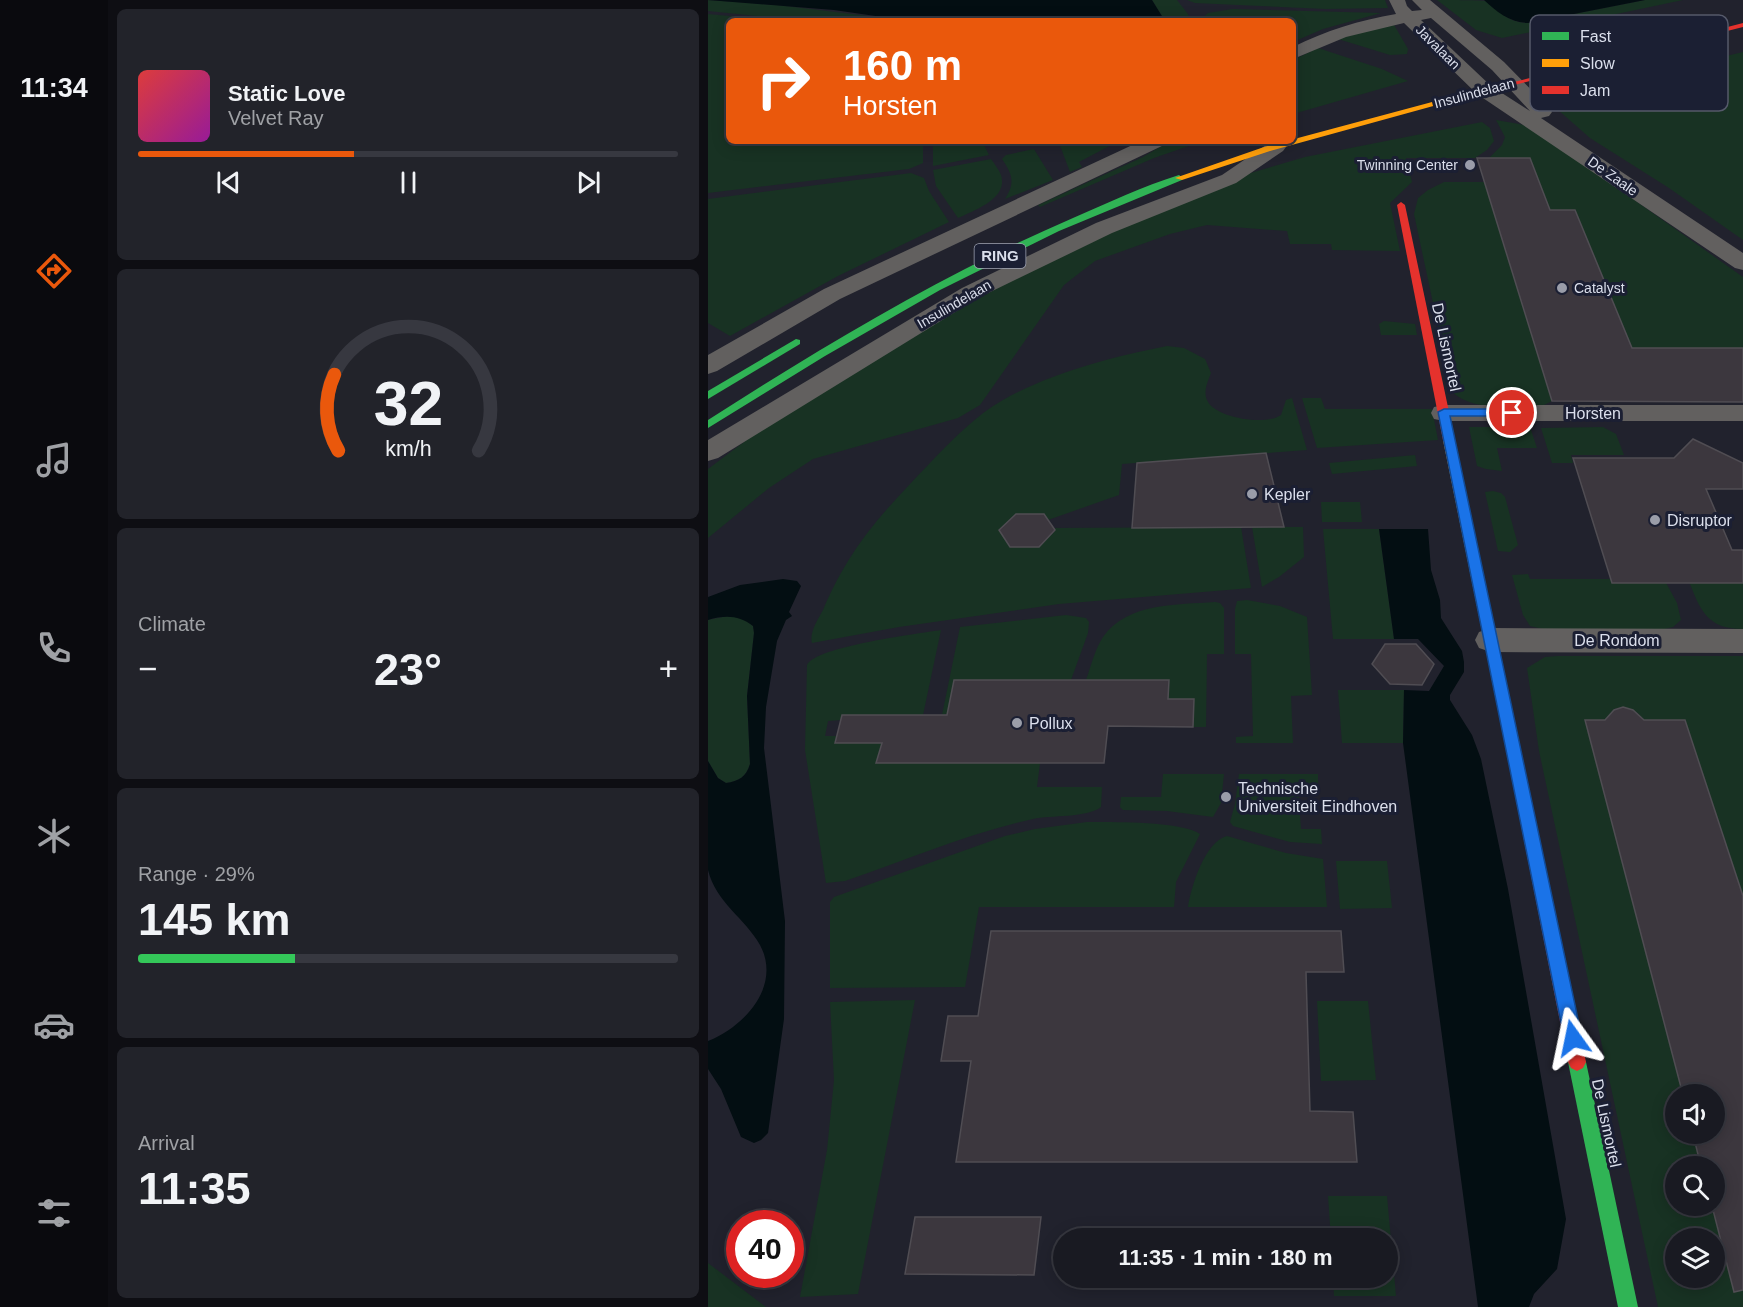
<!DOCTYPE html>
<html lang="en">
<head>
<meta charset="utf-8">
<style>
  :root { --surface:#191a22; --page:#22232a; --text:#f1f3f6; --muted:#9fa1a5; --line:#373840; --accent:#ea580c }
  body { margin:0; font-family:Arial,sans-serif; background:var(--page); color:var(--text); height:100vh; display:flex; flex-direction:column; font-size:22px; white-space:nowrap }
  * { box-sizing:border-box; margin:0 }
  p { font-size:20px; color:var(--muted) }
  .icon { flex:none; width:33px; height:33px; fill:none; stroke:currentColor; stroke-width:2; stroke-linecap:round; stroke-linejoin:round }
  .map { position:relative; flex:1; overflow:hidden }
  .details { display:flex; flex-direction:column; gap:9px; padding:9px; background:#0e0e13; width:600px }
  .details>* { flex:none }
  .guide { position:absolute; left:18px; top:18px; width:570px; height:126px; border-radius:9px; box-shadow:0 3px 15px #0003,0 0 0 2px var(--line); background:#ea580c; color:#fff; overflow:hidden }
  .fabs { position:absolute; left:957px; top:1084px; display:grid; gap:12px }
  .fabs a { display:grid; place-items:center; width:60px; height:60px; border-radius:50%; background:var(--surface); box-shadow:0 3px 15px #0003,0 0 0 2px var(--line); font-size:30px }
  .speed { position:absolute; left:18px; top:1210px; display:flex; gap:12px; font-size:30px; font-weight:700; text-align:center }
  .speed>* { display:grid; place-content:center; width:78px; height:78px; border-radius:50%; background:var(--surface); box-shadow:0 3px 15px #0003,0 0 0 2px var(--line); line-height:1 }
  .speed .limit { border:9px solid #d22; background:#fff; color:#111 }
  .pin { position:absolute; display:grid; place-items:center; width:51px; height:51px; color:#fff; margin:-26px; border:3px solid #fff; border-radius:50%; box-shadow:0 2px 6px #0007 }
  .me { position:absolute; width:66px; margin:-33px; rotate:348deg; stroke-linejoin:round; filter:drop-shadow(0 0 4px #0008) }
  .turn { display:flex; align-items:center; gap:21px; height:126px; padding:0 18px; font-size:27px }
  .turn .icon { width:78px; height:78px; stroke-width:2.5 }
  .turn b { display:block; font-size:42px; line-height:51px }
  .big { font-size:45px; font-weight:700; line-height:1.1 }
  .details .tile { flex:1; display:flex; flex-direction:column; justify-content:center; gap:9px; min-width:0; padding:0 21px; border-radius:9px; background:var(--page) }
  .details .dial { align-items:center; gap:0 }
  .dial svg { height:156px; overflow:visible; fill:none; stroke:var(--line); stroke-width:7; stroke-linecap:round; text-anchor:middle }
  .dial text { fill:var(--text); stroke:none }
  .song { display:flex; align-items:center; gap:18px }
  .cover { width:72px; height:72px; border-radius:9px; background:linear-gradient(135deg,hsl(0 70% 55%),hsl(300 70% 35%)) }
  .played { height:6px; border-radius:3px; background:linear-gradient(90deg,var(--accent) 40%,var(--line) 40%) }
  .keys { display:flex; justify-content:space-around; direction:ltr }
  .heat { display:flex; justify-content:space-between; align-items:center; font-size:33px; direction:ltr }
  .charge { height:9px; border-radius:4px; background:linear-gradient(90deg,#34c759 29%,var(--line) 0) }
  .trip { position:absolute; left:345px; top:1228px; width:345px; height:60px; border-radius:30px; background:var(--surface); box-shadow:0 3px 15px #0003,0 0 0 2px var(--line); font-weight:700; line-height:60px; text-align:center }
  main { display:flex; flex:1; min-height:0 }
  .menu { display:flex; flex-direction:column; width:108px; justify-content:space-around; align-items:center; background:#0a0a0e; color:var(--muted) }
  .menu .icon { width:42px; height:42px }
  .menu .active { color:var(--accent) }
  .menu b { font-size:27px; color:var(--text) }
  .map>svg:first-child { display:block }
</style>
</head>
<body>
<main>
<nav class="menu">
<b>11:34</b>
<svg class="icon active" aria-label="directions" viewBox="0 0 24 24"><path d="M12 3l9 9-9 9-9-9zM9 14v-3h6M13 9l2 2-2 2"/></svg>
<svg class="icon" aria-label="music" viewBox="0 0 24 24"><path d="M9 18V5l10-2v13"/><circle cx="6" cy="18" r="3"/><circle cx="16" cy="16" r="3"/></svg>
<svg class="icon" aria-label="phone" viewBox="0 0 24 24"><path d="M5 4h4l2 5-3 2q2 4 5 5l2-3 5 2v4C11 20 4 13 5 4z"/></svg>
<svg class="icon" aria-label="climate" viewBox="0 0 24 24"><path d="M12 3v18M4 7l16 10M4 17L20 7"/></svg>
<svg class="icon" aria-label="car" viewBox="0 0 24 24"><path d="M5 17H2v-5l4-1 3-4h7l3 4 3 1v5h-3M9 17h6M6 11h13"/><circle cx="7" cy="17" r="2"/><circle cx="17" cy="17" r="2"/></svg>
<svg class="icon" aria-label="filters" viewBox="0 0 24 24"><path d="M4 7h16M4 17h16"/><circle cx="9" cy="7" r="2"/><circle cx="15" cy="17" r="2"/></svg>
</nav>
<section class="details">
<div class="tile">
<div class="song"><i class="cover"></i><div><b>Static Love</b><p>Velvet Ray</p></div></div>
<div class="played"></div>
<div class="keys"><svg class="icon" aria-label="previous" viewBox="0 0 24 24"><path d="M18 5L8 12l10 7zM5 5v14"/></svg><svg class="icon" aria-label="pause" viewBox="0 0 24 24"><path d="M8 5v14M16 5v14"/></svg><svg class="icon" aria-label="next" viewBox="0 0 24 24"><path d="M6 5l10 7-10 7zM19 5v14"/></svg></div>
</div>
<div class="tile dial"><svg viewBox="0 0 100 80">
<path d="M14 69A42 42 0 1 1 86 69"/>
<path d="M14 69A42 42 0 0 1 12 30" stroke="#ea580c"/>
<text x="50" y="56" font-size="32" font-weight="700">32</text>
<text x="50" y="72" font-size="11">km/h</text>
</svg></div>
<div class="tile"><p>Climate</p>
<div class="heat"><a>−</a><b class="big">23°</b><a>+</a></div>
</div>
<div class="tile"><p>Range · 29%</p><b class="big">145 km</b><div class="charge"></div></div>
<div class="tile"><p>Arrival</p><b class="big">11:35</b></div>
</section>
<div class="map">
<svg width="1035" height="1307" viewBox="0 0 1035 1307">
  <rect width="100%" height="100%" fill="#21222d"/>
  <!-- green -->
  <g fill="#183223" fill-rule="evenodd">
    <path d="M0,0l69,5 133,16h-106l-96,-10z"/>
    <path d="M444,0h25l11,14 2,7h-25z"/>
    <path d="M479,0h198l3,8 -62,1 -131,-6z"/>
    <path d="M729,0c10,0 40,0 48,1 17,10 20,21 43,22l117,-23h38l-181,38 -26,-8z"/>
    <path d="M525,9l148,4 -58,16 -30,13v-21h-94l9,-8z"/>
    <path d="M0,14l76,7h-55v120h194v22l-14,6 -201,24z"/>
    <path d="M685,23l15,26 -1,5 -17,1 -52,-16z"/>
    <path d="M610,48l64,21 26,12 -115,33v-54z"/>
    <path d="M1035,52v188l-74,-52 -79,-50 -33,-29 1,-12 4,-2z"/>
    <path d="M788,120l34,6 213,151v71l-207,1 16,52 -8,4c-30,0 -69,8 -92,-13l-38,-178 4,-16 10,-8 16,-8h95l-9,-24h-41l13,-13 3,-8z"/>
    <path d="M774,122l8,6 4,13 -7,9 -12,8h-69l6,24 -22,21 10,48 -68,-1 -1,-6h-41l-3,-13 -80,-6 -37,9 -75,27 -31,24 -84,120 -22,13 -145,41 -44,29 -61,50v-69l151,-113 93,-53 275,-123 78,-23z"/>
    <path d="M225,141h49l7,14 -56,11z"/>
    <path d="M358,141h53l-40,21 3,5 -12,5 -11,-29z"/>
    <path d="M462,141h33l-49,17 -114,49 -2,-2 105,-48z"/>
    <path d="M326,149l19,31 -48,19c10,-16 8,-24 -3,-40l4,-4z"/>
    <path d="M283,159c4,6 11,14 11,21 2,20 -29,31 -44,38l-22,-32 -3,-16z"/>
    <path d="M203,173l13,5 5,13 20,31 -111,54 -108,60 -22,-13v-124z"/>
    <path d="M676,321l31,3 2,11h-36l-2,-11z"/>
    <path d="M459,346l17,2 21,11 6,14c-3,8 -8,18 -4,27 7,18 59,26 74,15l5,-15 6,-2 15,52 -185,14 -3,31 -71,25 -5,-6 -3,32 15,-15 -1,-3 187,-1 10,61 -192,16 -160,23 -87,16c-3,-10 6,-24 11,-33 27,-64 60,-98 107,-147 22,-23 45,-47 73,-63 50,-28 109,-43 164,-54z"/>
    <path d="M594,398h19l4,11h107l6,31 -121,8z"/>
    <path d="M761,427h61l7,21h-40l5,23 -16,-2 -9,-3z"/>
    <path d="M895,427l13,7 8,21h-53l2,8h-21l-11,-35z"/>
    <path d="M707,455l2,11 -85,8 -3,-11z"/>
    <path d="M785,491l8,2 4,4 13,48 -8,7 -12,-1 -13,-59z"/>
    <path d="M613,502h39l2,20h-40z"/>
    <path d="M544,527h51l1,30 -25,20 -17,10z"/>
    <path d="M615,529h56l15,110h-61z"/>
    <path d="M820,574l2,5h134l13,24 4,17 -8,7 -16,4 -110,-1 -17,-4 -7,-11 -11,-40z"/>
    <path d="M980,579h55v50c-37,0 -43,-20 -55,-50z"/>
    <path d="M539,600l33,6 27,11 5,78 -21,1 2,47h-57v-6l17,-1 -2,-82h-16v-45l2,-8z"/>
    <path d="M507,602l5,1 4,5v46h-17l-1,73h-13l1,-28h-26l1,-19h-83c5,-14 9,-31 17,-43 25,-35 74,-32 112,-35z"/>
    <path d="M358,615l20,3 3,4 -1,11 -17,47 -129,35 18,-88z"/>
    <path d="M20,616l15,2 10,8 1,7 -7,63 3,68c-4,13 -11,17 -24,19l-8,-5 -10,-17v-141z"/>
    <path d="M233,630l-18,85h-81l-1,5 -13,1 -3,15h12l-2,7h47l-5,20h163l-3,24h65l-1,20c-14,11 -50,8 -68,12 -64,14 -126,41 -188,62l-19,2 -21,-133 2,-85c10,-19 110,-31 134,-35z"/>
    <path d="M850,656h185v252l-1,-16 -57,-171 -43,-1 -4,-7 -15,-6 -9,2 -3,7 24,195 48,184h-7v39h17l8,33h-25v39h36l11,42h20v59h-85l-119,-556 -12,-83 18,-11zM968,1239h38v39h-38z"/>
    <path d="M630,690h66l-1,53h-61z"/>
    <path d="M455,774h61l-3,29 -8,14 -46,-6 -44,-1 -3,-3 1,-10h40z"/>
    <path d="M531,774h79v12l-20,1 3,42h20l1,15 -32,-2 -57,-16 -3,-4 5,-18z"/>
    <path d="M379,822c24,0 95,-1 113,12l-24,48 -2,25h-195l-14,80 -135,1v-86l4,-5 171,-61 30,-7z"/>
    <path d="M519,836l59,17 37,6 4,48h-139c3,-20 17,-66 39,-71z"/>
    <path d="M628,861h51l5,47 -52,1z"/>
    <path d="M207,1000l-57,294 -58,3 27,-147 7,-70 -4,-78z"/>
    <path d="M609,1001h51l8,79 -55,1z"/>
    <path d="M620,1196h59l9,100h-62l-1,-18h55v-39h-57z"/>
    <path d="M0,1263l58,44h-58z"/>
  </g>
  <!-- water -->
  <g fill="#030e12">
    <path d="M0,0h444l13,21h-255l-76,-11z"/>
    <path d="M776,0h161l-117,23c-19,-1 -31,-11 -44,-23z"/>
    <path d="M671,529h49l3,41 9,30 1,18 21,33 2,11v10l-14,23v5l22,35 9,24 27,130 58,330 -9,50 -23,25 -5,13h-51l-75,-564 1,-53 25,1 15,-25 -26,-27h-24z"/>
    <path d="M75,579l14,2 4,5 -12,26 3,4 -6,4 -9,21 -11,66 -2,41 21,173 -1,98 -16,114 -7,7 -7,3 -13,-6 -20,-48 -13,-20v-28c36,-14 74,-55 52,-96 -15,-27 -44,-42 -52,-75 0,-9 0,-22 0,-32 0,-26 0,-51 0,-77l10,17 8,5c13,-2 20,-6 24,-19l-3,-68 7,-63 -1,-7c-14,-11 -28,-11 -45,-6v-23l32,-12z"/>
  </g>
  <!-- building -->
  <g fill="#3c373e" stroke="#504d53" stroke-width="1.5">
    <path d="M769,158h53l20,52h25l57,138h111v54l-191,-1z"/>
    <path d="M985,439l50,24v26h-37l26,61h11v33h-131l-39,-125h101z"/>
    <path d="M558,453l18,74 -152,1 5,-65z"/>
    <path d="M308,514h28l11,16 -16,17h-29l-11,-17z"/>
    <path d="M677,644h31l18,20 -12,21 -32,-1 -18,-20z"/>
    <path d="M246,680h215l-1,19h26l-1,28 -85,-1 -4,37h-228l6,-20h-47l7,-28h105z"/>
    <path d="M915,707l10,3 11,10h41l58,176v394l-9,2 -22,-86h2v-39h-13l-8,-33h21v-39h-31l-98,-375h20l9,-10z"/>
    <path d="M283,931h350l3,41h-38l4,139 43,1 4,50h-401l15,-101h-30l7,-45h30z"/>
    <path d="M207,1217h126l-7,58 -129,-1z"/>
  </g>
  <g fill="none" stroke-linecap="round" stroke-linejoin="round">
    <!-- street -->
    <g fill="#62605f" fill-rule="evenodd">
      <path d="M681,0h16l2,6 5,5 10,-1 -10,-10h18l74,62 45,46 3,4 -3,4 -8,2 202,135v17l-8,-2 -258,-174 -73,-71 -58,14 -53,22v-12c32,-16 67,-27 103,-33zM723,18l61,52 38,41 -39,-25 -70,-66z"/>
      <path d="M433,141h26l-3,4 -324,154 -123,72 -9,3v-19l116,-66z"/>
      <path d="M568,141l7,2 3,4 -3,4 -47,32 -124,50 -134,65 -260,160 -10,3v-21l254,-152 134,-65 126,-48 47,-32z"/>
      <path d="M736,405h299v16h-299l-10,-2 -3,-6 3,-6z"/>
      <path d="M783,628l252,1v24l-252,-1 -12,-4 -4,-8 4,-8z"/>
    </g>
    <!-- fast -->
    <g fill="#30b455" fill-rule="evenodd">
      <path d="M471,175l4,3 -1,2 -123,51 -119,59 -115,66 -117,72v-8c117,-75 237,-147 365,-202 35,-15 70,-32 106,-43z"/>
      <path d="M88,339l4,1v4l-92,55v-8z"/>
      <path d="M869,1053l6,3 3,6 52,245h-20l-50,-245 3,-6z"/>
    </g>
    <!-- slow -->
    <g fill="#ff9f0a" fill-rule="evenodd">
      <path d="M780,87l7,2 -225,62 -88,29 -7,-2 89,-31z"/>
      <path d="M741,437l6,3 59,279 -2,4h-10l-2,-4 -57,-279z"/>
    </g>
    <!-- jam -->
    <g fill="#e5322d" fill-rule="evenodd">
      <path d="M1035,23v4l-252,64 -4,-2z"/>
      <path d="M693,202l4,3 50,235 -6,3 -6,-3 -46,-235z"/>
      <path d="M799,714l5,1 2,4 72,343 -3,6 -6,3 -6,-3 -3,-6 -68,-343 2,-4z"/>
    </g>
  </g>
  <!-- route -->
  <path fill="#1a73e8" stroke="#114b97" stroke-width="1.5" d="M736,409h68l6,4 -6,3h-62l132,622 -3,6 -6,2 -6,-2 -3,-6 -126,-626z"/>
  <!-- markers -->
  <g fill="#9a9da9" stroke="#1b1f33" stroke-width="2">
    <circle cx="762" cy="165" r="6"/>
    <circle cx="854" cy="288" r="6"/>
    <circle cx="544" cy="494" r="6"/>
    <circle cx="947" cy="520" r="6"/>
    <circle cx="309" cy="723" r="6"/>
    <circle cx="518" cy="797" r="6"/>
  </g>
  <g text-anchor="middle" stroke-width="6" stroke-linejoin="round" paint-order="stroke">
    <!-- far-street labels -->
    <g font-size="14" fill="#dbdfec" stroke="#1b1f33">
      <text transform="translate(730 47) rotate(45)" y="5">Javalaan</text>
      <text transform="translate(766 93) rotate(-15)" y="5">Insulindelaan</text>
      <text transform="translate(905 176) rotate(35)" y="5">De Zaale</text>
      <text transform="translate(246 304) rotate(-30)" y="5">Insulindelaan</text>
    </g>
    <!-- far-poi labels -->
    <g font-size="14" fill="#dbdfec" stroke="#1b1f33" text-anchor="end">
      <text x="750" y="170">Twinning Center</text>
      <text x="866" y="293" text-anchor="start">Catalyst</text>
    </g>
    <!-- shield labels -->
    <rect fill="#1b1f33" stroke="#a1a5b4" stroke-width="1.5" x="266.5" y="244" width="51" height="24" rx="4.5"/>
    <g font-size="15" font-weight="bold" fill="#dbdfec">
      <text x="292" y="261">RING</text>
    </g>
    <!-- street labels -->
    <g font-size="16" fill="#dbdfec" stroke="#1b1f33">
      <text transform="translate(739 347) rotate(78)" y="6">De Lismortel</text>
      <text x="885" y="419">Horsten</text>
      <text x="909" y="646">De Rondom</text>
      <text transform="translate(899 1123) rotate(78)" y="6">De Lismortel</text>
    </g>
    <!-- poi labels -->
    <g font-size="16" fill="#dbdfec" stroke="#1b1f33" text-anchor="start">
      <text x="556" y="500">Kepler</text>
      <text x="959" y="526">Disruptor</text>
      <text x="321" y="729">Pollux</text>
      <text x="530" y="794">Technische<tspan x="530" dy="18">Universiteit Eindhoven</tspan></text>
    </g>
  </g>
  <!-- legend -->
  <rect x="822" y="15" width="198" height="96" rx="9" fill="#1b1f33" stroke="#55596a" stroke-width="1.5"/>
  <rect x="834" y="32" width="27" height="8" fill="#30b455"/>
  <rect x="834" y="59" width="27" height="8" fill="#ff9f0a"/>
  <rect x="834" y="86" width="27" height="8" fill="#e5322d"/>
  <g font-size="16" fill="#dbdfec">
    <text x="872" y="42">Fast</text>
    <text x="872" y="69">Slow</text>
    <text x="872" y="96">Jam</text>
  </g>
</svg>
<div class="fabs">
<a><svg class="icon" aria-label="sound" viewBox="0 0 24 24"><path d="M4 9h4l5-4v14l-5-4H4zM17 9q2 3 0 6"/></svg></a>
<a><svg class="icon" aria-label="search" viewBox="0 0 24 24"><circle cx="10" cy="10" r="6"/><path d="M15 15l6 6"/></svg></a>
<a><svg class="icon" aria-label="layers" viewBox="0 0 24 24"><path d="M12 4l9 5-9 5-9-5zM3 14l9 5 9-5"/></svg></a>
</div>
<div class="speed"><div class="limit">40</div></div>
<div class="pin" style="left:804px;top:413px;background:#d93025"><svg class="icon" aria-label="arrive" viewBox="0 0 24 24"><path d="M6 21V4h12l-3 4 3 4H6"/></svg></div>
<svg class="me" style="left:865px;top:1038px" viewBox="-20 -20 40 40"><path d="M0-17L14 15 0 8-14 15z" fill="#1a73e8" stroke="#fff" stroke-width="4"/></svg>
<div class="trip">11:35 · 1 min · 180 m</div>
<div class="guide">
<div class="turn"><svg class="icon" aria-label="right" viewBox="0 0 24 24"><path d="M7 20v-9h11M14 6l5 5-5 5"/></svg><div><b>160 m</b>Horsten</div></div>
</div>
</div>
</main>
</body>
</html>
